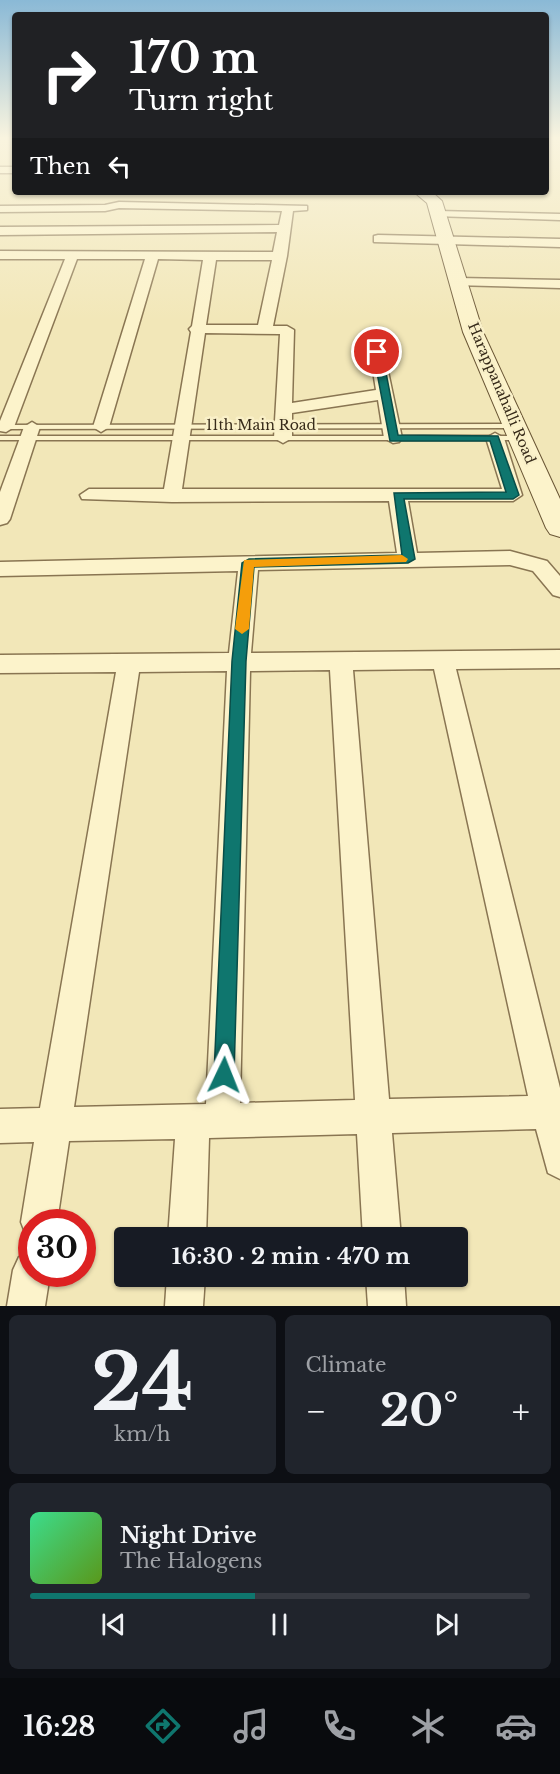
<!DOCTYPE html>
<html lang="en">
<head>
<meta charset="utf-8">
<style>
  :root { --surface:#171b24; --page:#20242c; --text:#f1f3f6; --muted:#9ea1a6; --line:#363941; --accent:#0f766e }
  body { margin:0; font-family:"Libre Baskerville",serif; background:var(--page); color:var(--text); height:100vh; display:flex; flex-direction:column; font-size:22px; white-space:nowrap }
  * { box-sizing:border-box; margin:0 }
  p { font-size:20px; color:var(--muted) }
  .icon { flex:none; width:33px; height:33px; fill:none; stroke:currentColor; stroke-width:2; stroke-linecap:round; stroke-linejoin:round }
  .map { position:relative; height:1306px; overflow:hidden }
  .side { display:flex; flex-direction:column; gap:9px; padding:9px; background:#0d0f14; flex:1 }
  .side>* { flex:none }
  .banner { position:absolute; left:12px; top:12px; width:537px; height:183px; border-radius:6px; box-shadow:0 2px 4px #0004; background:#202124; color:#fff; overflow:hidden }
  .speed { position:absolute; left:18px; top:1209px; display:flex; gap:12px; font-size:30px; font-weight:700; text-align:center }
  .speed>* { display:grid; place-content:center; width:78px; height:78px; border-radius:50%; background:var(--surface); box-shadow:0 2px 4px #0004; line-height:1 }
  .speed .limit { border:9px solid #d22; background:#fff; color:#111 }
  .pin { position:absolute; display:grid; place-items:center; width:51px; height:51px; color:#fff; margin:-26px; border:3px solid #fff; border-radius:50%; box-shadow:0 2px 6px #0007 }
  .me { position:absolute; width:66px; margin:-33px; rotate:2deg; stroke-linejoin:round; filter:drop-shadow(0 0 4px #0008) }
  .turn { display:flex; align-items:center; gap:21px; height:126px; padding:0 18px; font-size:27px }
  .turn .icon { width:78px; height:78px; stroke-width:2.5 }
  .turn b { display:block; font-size:42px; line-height:51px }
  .then { display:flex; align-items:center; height:57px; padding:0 18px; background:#0003; gap:12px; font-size:22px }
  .big { font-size:45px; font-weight:700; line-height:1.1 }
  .side .card { flex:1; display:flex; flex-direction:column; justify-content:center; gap:9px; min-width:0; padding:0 21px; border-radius:9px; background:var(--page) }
  .side .dial { align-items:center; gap:0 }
  .dial b { font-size:78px; line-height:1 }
  .song { display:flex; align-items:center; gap:18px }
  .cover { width:72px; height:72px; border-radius:9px; background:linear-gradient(135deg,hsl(150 70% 55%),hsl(90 70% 35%)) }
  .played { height:6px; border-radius:3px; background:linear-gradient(90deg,var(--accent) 45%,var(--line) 45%) }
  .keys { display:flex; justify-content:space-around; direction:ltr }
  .heat { display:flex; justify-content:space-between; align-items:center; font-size:33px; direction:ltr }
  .side .tiles { flex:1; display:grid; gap:9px; grid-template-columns:1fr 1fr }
  .card:last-child { grid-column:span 2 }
  .trip { position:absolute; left:114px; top:1227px; width:354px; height:60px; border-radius:6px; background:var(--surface); box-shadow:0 2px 4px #0004; font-weight:700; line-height:60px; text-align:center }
  .tabs { display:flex; height:96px; justify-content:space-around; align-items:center; background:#090b0e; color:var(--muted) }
  .tabs .icon { width:42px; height:42px }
  .tabs .active { color:var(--accent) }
  .tabs b { font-size:27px; color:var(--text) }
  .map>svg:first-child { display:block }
</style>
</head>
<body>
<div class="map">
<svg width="560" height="1306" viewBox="0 0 560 1306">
  <rect width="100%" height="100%" fill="#f2e7b8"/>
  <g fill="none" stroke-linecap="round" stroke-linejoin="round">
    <defs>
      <g id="lane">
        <path d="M516,424l4,2 -1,2 -519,1v-4z"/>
        <path d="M0,436h521l4,2 -4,2h-521z"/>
      </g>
      <g id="street">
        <rect x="0" y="167" width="15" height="6"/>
        <path d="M119,202l188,4v4l-14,1 -6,45 -14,70h14l7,4 -2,73 84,-13 -6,-38 7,-4 7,4 18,86 -3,4 -6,1 -9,-5 -6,-38 -86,13v25l-9,5 -9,-5 6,-104 -75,-1 -23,156h320l-16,-51 9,-5 9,5 18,57 -9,6h-105l9,52 93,-2 37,10 13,15v21l-7,-2 -20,-24 -23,-6 -252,5 -7,83 309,-3v18l-104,1 104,419v91l-12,-6 -12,-44 -144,4 9,105h-38l-6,-104 -148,4 -3,100h-38l7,-99 -106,2 -12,81h-25v15l-6,-2 -5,-13 13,-80 -34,1v-34l40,-1 76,-436 -116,1v-18l229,-2 9,-82 -238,5v-14l397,-9 -8,-52 -217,1 -90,-3 -2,-4 9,-6h75l27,-157 -2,-3 3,-3 11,-66 -45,-1 -49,168 -8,5 -8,-5 52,-168h-68l-63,168 -8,5 -6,-1v-10l65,-162h-65v-8l273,1 4,-20 -277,3v-8l279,-2 3,-14 -163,-3 -14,3 -105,1v-6l105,-1zM216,260h56l-14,65h-52zM434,669l94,427 -139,3 -36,-429zM330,670l25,430 -115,3 10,-432zM227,671l-21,433 -132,3 65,-435z"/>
        <path d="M438,211l122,3v6l-126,-4 -2,-2z"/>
        <path d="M378,235l182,4v8l-186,-5v-6z"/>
        <path d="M458,278l102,2v8l-107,-3 -2,-3z"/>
        <path d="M32,422l8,5 -30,92 -3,4 -7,2v-33l24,-65z"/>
        <path d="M32,1251v23h18l-5,32h-38l6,-36 6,-13z"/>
        <path d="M167,1276h38l-2,30h-38z"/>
        <path d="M366,1276h38l2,30h-38z"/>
      </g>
      <path id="secondary" d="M414,192h18l10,9 41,131 77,167v38l-10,-3 -4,-6 -83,-196 -36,-129z"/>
    </defs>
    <!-- lane casing -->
    <use href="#lane" stroke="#897552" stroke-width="3"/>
    <!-- street casing -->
    <use href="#street" stroke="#897552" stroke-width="3"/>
    <!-- secondary casing -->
    <use href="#secondary" stroke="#6a5635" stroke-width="2"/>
    <!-- lane -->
    <use href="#lane" fill="#fcf3cb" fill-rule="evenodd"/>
    <!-- street -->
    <use href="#street" fill="#fcf3cb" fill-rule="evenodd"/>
    <!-- secondary -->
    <use href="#secondary" fill="#fcf3cb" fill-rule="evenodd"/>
  </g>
  <!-- sky -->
  <linearGradient id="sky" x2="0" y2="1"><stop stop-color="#8ab9d6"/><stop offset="0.43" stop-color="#f9f4df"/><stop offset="1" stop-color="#f9f4df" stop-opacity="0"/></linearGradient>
  <rect width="560" height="321" fill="url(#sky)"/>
  <!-- route -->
  <path fill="#0f766e" stroke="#0a4d48" stroke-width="1.5" d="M377,350l5,2 16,83 100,1 21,59 -6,4h-109l11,60 -7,4 -154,4 -8,94 -12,414 -3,7 -7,3 -7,-3 -3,-7 18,-414 10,-98 7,-4 153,-4 -8,-62 112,-1 -16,-51h-100l-17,-89z"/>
  <!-- slow -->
  <path fill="#f59e0b" d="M402,555l6,4 -2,3 -152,5 -5,62 -7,5 -7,-5 9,-69z"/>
  <g text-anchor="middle" stroke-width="5" stroke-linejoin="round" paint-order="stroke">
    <!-- far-street labels -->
    <g font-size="14" fill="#362a19" stroke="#f9f0c8">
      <text transform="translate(502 393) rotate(67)" y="5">Harappanahalli Road</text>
      <text x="261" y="430">11th Main Road</text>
    </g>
  </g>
</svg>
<div class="speed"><div class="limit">30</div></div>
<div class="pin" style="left:377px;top:352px;background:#d93025"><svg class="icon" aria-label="arrive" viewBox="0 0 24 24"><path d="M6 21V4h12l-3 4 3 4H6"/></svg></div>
<svg class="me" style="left:224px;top:1075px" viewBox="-20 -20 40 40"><path d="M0-17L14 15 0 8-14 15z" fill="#0f766e" stroke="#fff" stroke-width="4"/></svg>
<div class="trip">16:30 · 2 min · 470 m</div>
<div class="banner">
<div class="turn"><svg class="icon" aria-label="right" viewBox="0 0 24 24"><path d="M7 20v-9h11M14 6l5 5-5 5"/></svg><div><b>170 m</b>Turn right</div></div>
<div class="then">Then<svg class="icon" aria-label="left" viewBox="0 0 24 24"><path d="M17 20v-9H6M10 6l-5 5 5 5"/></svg></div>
</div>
</div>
<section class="side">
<div class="tiles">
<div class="card dial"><b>24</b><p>km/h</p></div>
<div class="card"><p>Climate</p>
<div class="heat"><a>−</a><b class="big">20°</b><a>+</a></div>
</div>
<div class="card">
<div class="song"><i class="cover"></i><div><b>Night Drive</b><p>The Halogens</p></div></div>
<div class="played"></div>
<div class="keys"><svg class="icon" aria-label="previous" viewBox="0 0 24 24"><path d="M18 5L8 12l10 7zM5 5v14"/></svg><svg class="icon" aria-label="pause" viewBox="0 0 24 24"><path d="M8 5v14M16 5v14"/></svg><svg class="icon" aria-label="next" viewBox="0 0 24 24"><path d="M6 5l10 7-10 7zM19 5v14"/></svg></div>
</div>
</div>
</section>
<nav class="tabs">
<b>16:28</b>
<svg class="icon active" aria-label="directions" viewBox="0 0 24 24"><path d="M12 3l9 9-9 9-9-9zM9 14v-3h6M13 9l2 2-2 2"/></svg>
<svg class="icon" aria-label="music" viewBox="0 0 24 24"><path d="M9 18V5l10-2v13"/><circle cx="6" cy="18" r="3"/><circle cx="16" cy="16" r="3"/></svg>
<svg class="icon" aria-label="phone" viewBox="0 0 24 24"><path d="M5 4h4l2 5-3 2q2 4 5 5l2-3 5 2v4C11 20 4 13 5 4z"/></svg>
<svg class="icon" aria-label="climate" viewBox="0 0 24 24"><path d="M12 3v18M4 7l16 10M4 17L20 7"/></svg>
<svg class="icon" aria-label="car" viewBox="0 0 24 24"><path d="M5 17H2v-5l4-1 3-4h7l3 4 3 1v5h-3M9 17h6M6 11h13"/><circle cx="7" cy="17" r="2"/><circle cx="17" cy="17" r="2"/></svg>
</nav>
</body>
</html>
